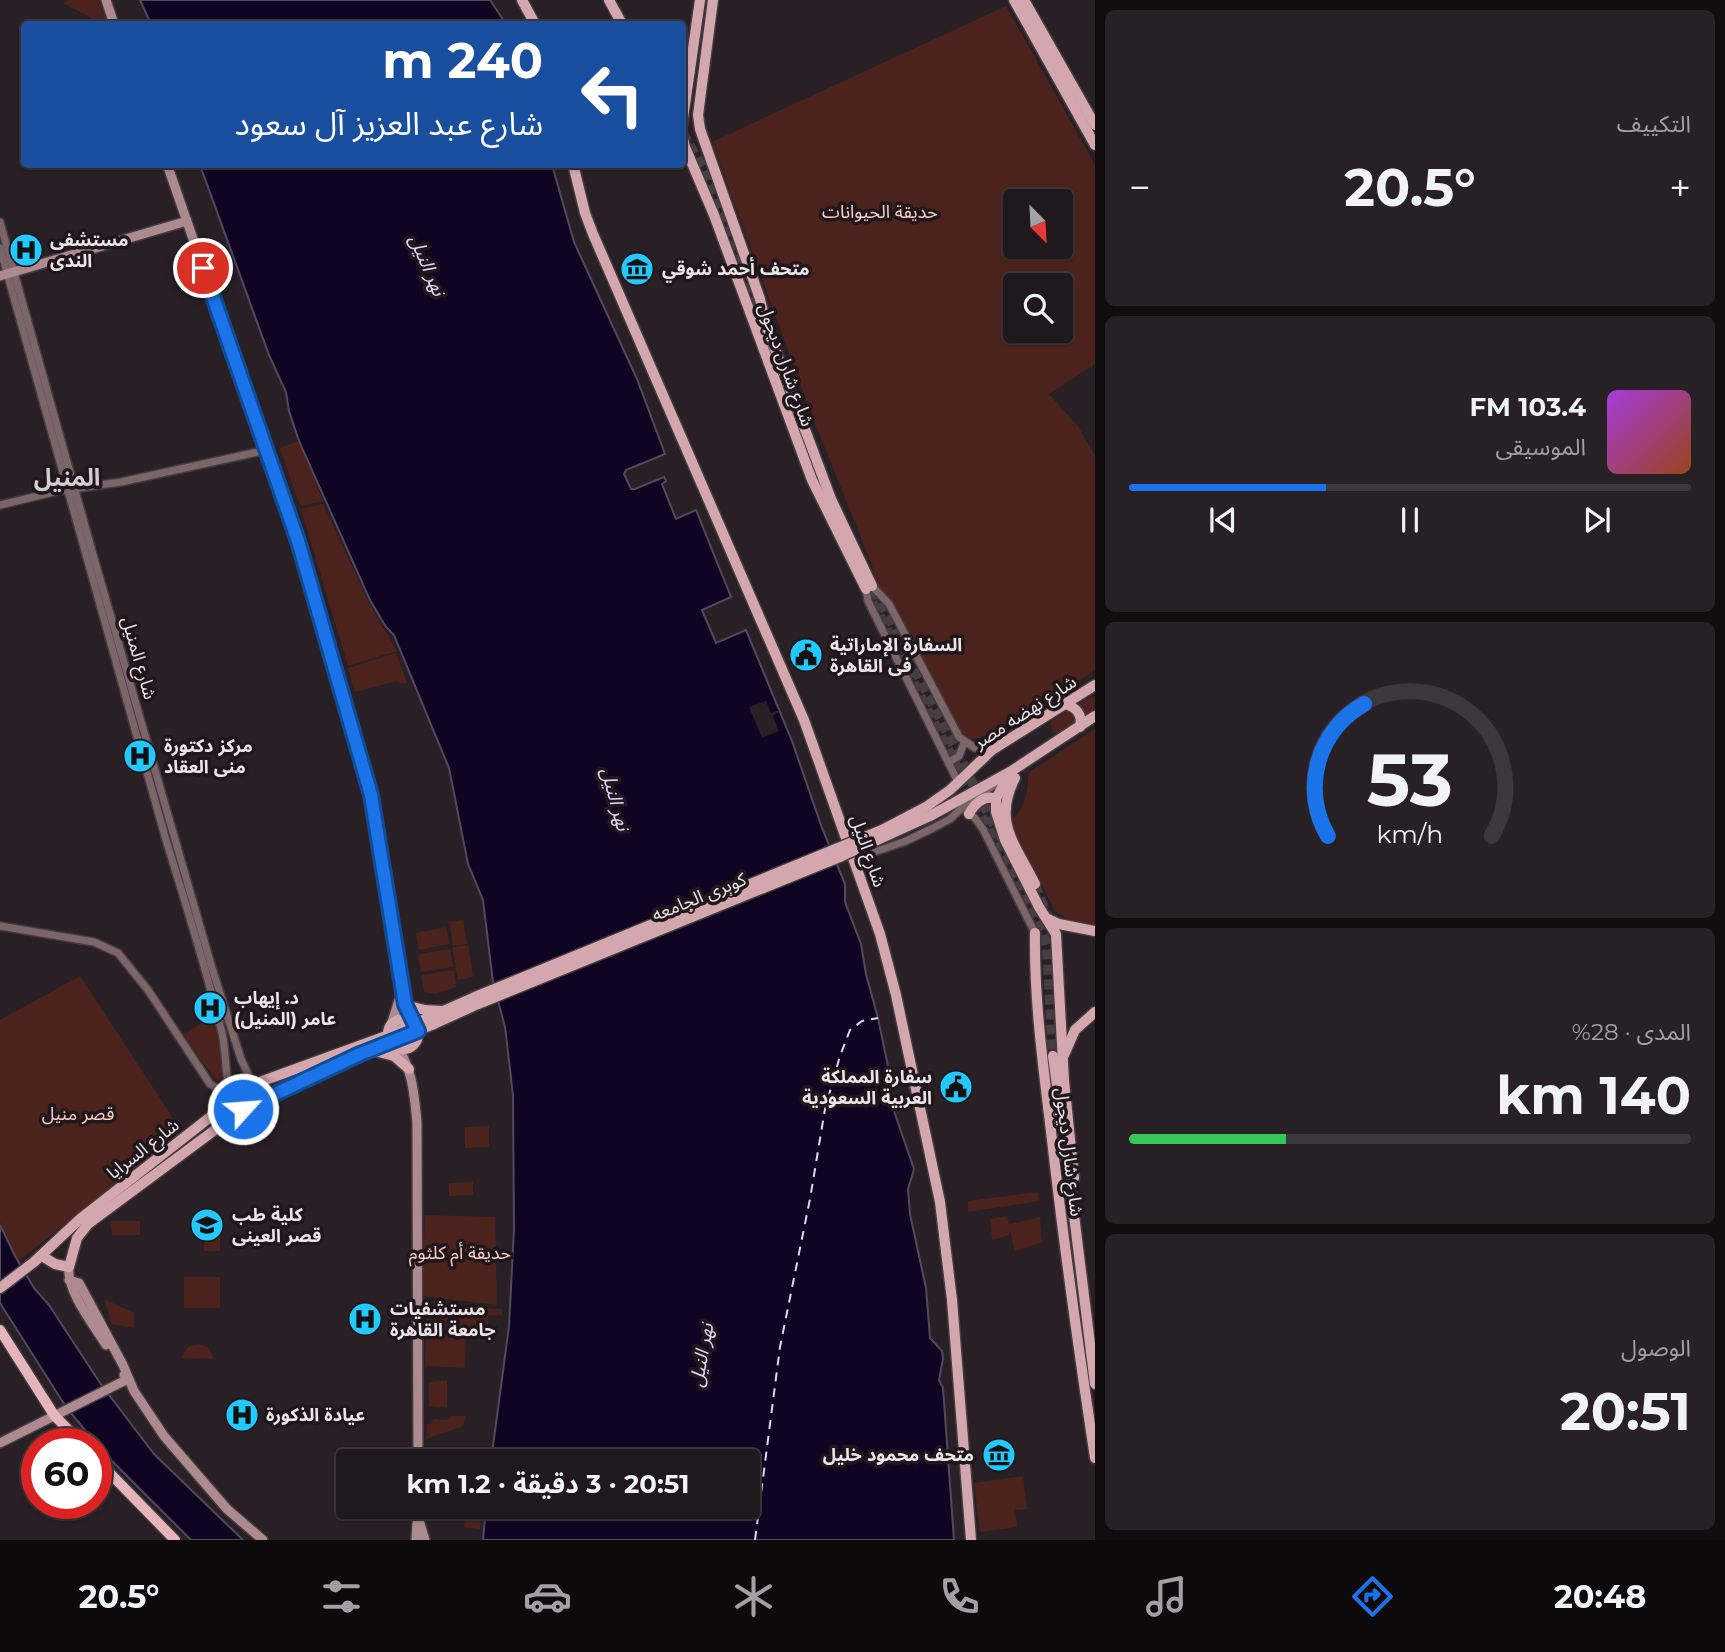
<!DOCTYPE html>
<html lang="ar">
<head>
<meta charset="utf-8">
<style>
  :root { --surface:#1f181c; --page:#272125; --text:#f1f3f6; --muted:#a1a0a3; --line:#3c373b; --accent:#1a73e8 }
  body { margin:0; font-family:Montserrat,"Noto Sans Arabic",sans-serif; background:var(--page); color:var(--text); direction:rtl; height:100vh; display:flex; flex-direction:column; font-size:26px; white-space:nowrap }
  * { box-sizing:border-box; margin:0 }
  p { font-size:23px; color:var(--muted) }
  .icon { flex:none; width:38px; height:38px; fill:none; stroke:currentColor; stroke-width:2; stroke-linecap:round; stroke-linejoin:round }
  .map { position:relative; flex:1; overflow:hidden; direction:ltr }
  .sheet { display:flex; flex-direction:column; gap:10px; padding:10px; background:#110d0f; width:630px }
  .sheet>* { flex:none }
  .hud { position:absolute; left:21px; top:21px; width:665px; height:147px; border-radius:7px; box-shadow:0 2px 5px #0004,0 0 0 2px var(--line); direction:rtl; background:#1a4fa0; color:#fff; overflow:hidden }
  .needle { width:46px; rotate:156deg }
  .buttons { position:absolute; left:1003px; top:189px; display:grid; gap:14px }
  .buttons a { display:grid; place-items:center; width:70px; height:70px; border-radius:7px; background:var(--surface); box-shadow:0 2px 5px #0004,0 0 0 2px var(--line); font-size:35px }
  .speed { position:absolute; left:21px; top:1428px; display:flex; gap:14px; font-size:35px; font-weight:700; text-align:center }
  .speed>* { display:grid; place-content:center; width:91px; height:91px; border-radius:50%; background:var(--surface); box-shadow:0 2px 5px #0004,0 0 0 2px var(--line); line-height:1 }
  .speed .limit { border:10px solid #d22; background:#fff; color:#111 }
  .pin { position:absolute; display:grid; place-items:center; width:60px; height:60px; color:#fff; margin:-30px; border:4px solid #fff; border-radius:50%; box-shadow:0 2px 7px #0007 }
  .me { position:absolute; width:77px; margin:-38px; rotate:64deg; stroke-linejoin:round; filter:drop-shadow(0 0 5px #0008) }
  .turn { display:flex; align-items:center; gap:24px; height:147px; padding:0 28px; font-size:32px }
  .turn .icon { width:91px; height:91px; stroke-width:2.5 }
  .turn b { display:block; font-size:49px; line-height:60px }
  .big { font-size:52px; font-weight:700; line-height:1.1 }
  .sheet .card { flex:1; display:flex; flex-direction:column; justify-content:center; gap:10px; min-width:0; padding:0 24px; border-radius:10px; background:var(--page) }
  .sheet .dial { align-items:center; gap:0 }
  .dial svg { height:182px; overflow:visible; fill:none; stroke:var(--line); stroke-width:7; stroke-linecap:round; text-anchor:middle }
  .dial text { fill:var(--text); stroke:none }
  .song { display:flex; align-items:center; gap:21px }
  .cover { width:84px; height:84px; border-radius:10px; background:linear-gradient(135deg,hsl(280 70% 55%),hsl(20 70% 35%)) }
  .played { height:7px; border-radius:4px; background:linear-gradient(90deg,var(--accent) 35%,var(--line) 35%) }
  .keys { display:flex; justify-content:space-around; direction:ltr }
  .heat { display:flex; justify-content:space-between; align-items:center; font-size:38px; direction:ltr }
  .charge { height:10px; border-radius:5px; background:linear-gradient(90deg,#34c759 28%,var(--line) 0) }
  .trip { position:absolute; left:336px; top:1449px; width:424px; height:70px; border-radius:7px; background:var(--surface); box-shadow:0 2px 5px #0004,0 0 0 2px var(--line); font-weight:700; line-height:70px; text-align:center; direction:rtl }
  .menu { display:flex; height:112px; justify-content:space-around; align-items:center; background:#0c0a0b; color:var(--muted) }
  .menu .icon { width:49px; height:49px }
  .menu .selected { color:var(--accent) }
  .menu b { font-size:32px; color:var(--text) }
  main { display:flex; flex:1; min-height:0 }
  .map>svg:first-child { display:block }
</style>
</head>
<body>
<main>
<section class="sheet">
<div class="card"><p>التكييف</p>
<div class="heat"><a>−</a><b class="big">20.5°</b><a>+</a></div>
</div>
<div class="card">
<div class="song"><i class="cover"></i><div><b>103.4 FM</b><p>الموسيقى</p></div></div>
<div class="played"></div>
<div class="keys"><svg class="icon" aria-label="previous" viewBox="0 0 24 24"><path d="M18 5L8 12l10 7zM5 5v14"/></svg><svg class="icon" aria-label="pause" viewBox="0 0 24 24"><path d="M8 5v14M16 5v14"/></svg><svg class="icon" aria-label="next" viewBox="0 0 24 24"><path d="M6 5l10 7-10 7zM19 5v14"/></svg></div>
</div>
<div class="card dial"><svg viewBox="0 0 100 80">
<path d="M14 69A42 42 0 1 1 86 69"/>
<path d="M14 69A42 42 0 0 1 30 11" stroke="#1a73e8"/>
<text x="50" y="56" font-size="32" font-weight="700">53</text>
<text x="50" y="72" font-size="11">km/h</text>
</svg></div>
<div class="card"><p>المدى · 28%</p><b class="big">140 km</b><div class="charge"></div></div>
<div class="card"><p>الوصول</p><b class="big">20:51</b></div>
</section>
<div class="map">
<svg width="1095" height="1540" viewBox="0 0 1095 1540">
  <rect width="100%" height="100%" fill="#292025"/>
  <!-- green -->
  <g fill="#4b231c" fill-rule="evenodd">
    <path d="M70,0h28l11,24h-12l-5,-6 -29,-15z"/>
    <path d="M1006,6l89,159v199l-46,30 29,32 17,30v214l-100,67 -25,2 -11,-8 -54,-107 -29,-41 -4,-18 -61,-152 -99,-271zM1015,201h45v46h-45zM1015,285h45v46h-45z"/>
    <path d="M299,441l24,60 -23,5 -20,-58z"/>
    <path d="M323,504l47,101 27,46 -49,15 -47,-157z"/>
    <path d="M396,653l11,30 -6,1 -3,-3 -43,11 -7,-24z"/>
    <path d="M1095,696v13l-36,24 -5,-1 -4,-7 2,-4 37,-24z"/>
    <path d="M1095,729v196l-27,-6 -13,-8 -45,-88c14,-15 19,-30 18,-50z"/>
    <path d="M463,920l4,24 -14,2 -4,-24z"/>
    <path d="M446,927l3,17 -30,6 -3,-17z"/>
    <path d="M468,945l5,32 -15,3 -6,-33z"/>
    <path d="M450,949l3,18 -32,5 -3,-18z"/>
    <path d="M454,970l2,17 -21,7 -11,-2 -3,-17z"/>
    <path d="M80,976l102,156 -164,129 -18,-39v-202z"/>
    <path d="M211,1016c9,20 18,49 8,68l-36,-49z"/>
    <path d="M489,1126v21l-24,1v-21z"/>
    <path d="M473,1182v13l-24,1v-13z"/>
    <path d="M1038,1192l1,9 -71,11v-11z"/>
    <path d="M425,1215l70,2 2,88 -75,-9z"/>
    <path d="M1007,1216l2,8 31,-7 2,25 -27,9 -5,-21 -1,5 -17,5 -2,-21z"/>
    <path d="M204,1218l13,1 3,5v27h-16z"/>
    <path d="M110,1221h30v14h-28z"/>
    <rect x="184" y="1277" width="36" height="31"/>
    <path d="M104,1299l30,14v15l-23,-4z"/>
    <path d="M443,1307l59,2v6h-14l-1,12h-21l-1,41 -40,-2 2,-52 15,1z"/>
    <path d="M198,1344l10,3 6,12 -33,-1 7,-11z"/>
    <path d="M447,1380v28l-18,-2v-24z"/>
    <path d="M452,1416h14l-3,10 -37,13 1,-15h4l2,-5 14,1z"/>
    <path d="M1023,1476l4,33 -12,1 2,17 -37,5 -6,-49z"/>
    <path d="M467,1507h16l-3,22 -16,-2z"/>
  </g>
  <!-- water -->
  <g fill="#100423" stroke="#52485e" stroke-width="2">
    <path d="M140,0h350l16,24h-355z"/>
    <path d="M200,165h352l22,77 63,137 28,75 -39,16 -2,4 7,15h4l29,-12 2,4 -4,3 14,35 20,-9 35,87 -29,13 14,33 30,-13 46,111 30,87 23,56v18l16,42 5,30 12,44 12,58 4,35 20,58 -6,20 2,25 16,74 4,50 12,13 1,8 -4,21 4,8 11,152h-471l3,-33h261v-46h-256l18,-135 5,-97 -1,-133 -3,-27 -5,-42 -12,-45 -10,-82 -15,-36 -19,-96 -55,-133 -8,-8 -16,-27 -71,-159 -10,-30 -3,-19 -17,-37z"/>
    <path d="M0,1225l15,31 19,32 15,17 51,78 54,71 89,86h-52l-89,-89 -36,-44 -66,-104z"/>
  </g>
  <!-- pier -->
  <path fill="#292025" d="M766,701l5,12 8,-3v2l-6,4 6,15 -17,7 -13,-31z"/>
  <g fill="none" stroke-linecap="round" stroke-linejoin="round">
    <!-- ferry -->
    <path stroke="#dfd5fd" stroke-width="2" stroke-dasharray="9 7" stroke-linecap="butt" d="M755,1540l25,-193 30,-148 15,-90 15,-53 10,-26 12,-9 16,-3"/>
    <!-- primary-tunnel -->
    <g stroke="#463e42" stroke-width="10" stroke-dasharray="10 5" stroke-linecap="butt">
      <path d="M682,132l23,40 58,146"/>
      <path d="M866,589l152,298"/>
      <path d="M874,589l128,252"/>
      <path d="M1020,880l20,42 7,25 6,109"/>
      <path d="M1035,884l13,35"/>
    </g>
    <defs>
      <g id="tertiary">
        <path d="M0,222l94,336 118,410 29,91 19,41"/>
        <path d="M0,248l166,592c20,64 40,128 56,193 6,27 1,55 16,79"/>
        <path d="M0,505l58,-14 63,-9 146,-32"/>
        <path d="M872,586l17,18 70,133 16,11 17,2"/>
        <path d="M866,589l2,12 90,181"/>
        <path d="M949,762l10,-6 5,-13"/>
        <path d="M967,813l7,4 9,12 52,104"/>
        <path d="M854,859l52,-18 27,-13 17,-9 15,-14 35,-24"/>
        <path d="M0,926l94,16 24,11 30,37 62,94 19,11"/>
      </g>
      <g id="secondary">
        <path d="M106,0l8,24"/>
        <path d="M167,164l124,357 61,206 21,78 29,185 3,15 8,17"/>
        <path d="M0,276l187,-55"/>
        <path d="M391,1025l11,-34"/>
        <path d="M398,1048c15,23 16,47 19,74l1,339"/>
        <path d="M69,1267c-3,24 25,58 37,78"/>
        <path d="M69,1280l10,3 44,82 11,26 30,45 63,73 36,31"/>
        <path d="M0,1443l128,-64 -4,-4"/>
        <path d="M418,1507v10l7,23"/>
        <path d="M416,1540l1,-17"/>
      </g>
      <g id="primary">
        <path d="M522,0l13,24"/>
        <path d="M609,0l13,24"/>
        <path d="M713,0l-15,115 2,14 60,170 6,26 65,174 41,87"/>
        <path d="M1014,0l81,145"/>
        <path d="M1024,0l71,125"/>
        <path d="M682,125l18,-125"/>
        <path d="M682,134l3,13 29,68 98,265 54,109"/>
        <path d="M573,164l12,49 8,21 211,486 76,214 16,61 44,207 12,98 19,240"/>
        <path d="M1065,704c11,3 18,11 15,23"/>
        <path d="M1010,772l-14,27v13l9,28 34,67 17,27 8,147 10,97 -4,9"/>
        <path d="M1015,778c-23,44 1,67 20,106"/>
        <path d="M926,807l24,-17 42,-40 103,-65"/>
        <path d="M969,814c5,-10 16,-20 27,-15"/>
        <path d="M930,816l80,-44 85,-56"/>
        <path d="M1048,919l11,5 36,7"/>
        <path d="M1035,933c-1,70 9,138 17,207 12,106 27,212 43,318"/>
        <path d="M405,1005l20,5 17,1"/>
        <circle cx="403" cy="1034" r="15"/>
        <path d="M371,1050l23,6 15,13"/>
        <path d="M1064,1055l11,-25 20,-18"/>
        <path d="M1053,1056l9,67"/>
        <path d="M1070,1183l25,201"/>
        <path d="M42,1256l13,8 14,3 8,-29 11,-14 155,-115 117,-56 74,-29 44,-20"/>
        <path d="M0,1288l34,-26 46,-43 129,-101 29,-28 151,-55 86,-38"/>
      </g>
      <g id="trunk">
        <path d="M0,1330l54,85 28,29"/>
        <path d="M96,1459l79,81"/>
      </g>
    </defs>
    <!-- tertiary casing -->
    <use href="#tertiary" stroke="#443c40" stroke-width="10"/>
    <!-- secondary casing -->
    <use href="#secondary" stroke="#443c40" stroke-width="12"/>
    <!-- primary casing -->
    <use href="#primary" stroke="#443c40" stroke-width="13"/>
    <!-- trunk casing -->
    <use href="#trunk" stroke="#443c40" stroke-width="13"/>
    <!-- tertiary -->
    <use href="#tertiary" stroke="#7b6568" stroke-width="7"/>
    <!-- secondary -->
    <use href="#secondary" stroke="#ad8a90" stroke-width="9"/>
    <!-- primary -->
    <use href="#primary" stroke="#d4a7ae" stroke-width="10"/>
    <!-- trunk -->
    <use href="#trunk" stroke="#e6b4bc" stroke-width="10"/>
    <defs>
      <g id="primary-bridge">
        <path d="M475,997l407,-167 44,-23"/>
        <path d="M478,1004l364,-148 88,-40"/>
      </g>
    </defs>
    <!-- primary-bridge casing -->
    <use href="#primary-bridge" stroke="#443c40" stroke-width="13" stroke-linecap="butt"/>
    <!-- primary-bridge -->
    <use href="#primary-bridge" stroke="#d4a7ae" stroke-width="10"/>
  </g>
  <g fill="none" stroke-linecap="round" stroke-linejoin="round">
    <defs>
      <path id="route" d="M203,268l95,273 73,254 34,209 13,27 -58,23 -117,55"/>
    </defs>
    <!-- route casing -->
    <use href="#route" stroke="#114b97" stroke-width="18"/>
    <!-- route -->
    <use href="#route" stroke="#1a73e8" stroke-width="12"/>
  </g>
  <!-- icons -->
  <defs>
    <symbol id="hospital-disc" viewBox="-11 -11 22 22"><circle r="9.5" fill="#21c9fd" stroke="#1f171b"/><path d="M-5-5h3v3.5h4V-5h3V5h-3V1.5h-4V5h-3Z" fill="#111"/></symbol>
    <symbol id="museum-disc" viewBox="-11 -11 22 22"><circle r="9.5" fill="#21c9fd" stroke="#1f171b"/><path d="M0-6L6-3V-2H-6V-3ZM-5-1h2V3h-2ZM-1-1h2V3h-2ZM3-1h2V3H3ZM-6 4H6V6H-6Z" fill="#111"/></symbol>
    <symbol id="civic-disc" viewBox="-11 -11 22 22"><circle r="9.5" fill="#21c9fd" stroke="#1f171b"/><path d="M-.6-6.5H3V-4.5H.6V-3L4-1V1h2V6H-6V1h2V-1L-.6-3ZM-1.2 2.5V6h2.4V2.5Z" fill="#111"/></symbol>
    <symbol id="university-disc" viewBox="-11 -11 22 22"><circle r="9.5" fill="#21c9fd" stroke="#1f171b"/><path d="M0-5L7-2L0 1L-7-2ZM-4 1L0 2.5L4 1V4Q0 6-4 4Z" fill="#111"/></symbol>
  </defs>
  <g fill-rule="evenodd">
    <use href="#hospital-disc" x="7" y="231" width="38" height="38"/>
    <use href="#museum-disc" x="618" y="250" width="38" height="38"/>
    <use href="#civic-disc" x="787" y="636" width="38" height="38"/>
    <use href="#hospital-disc" x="121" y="737" width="38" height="38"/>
    <use href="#hospital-disc" x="191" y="989" width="38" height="38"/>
    <use href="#civic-disc" x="937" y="1068" width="38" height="38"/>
    <use href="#university-disc" x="188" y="1206" width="38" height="38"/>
    <use href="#hospital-disc" x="346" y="1300" width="38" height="38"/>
    <use href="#hospital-disc" x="223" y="1396" width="38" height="38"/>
    <use href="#museum-disc" x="980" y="1436" width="38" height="38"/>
  </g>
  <g text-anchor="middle" stroke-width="7" stroke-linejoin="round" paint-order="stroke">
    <!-- park labels -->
    <g font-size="18" fill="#fccdc3" stroke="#1f171b">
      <text x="880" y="218">حديقة الحيوانات</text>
      <text x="78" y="1120">قصر منيل</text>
      <text x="460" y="1259">حديقة أم كلثوم</text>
    </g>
    <!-- poi labels -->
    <g font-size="18" font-weight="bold" fill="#ece6e9" stroke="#1f171b" text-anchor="start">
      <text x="50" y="246">مستشفى<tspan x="50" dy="21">الندى</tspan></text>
      <text x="662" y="275">متحف أحمد شوقي</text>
      <text x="830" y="651">السفارة الإماراتية<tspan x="830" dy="21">فى القاهرة</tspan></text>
      <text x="164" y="752">مركز دكتورة<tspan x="164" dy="21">منى العقاد</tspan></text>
      <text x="234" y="1004">د. إيهاب<tspan x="234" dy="21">عامر (المنيل)</tspan></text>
      <text x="932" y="1083" text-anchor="end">سفارة المملكة<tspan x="932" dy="21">العربية السعودية</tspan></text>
      <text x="232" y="1221">كلية طب<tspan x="232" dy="21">قصر العينى</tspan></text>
      <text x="390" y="1315">مستشفيات<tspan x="390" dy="21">جامعة القاهرة</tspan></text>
      <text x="266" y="1421">عيادة الذكورة</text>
      <text x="974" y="1461" text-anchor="end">متحف محمود خليل</text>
    </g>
    <!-- street labels -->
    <g font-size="18" fill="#ece6e9" stroke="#1f171b">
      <text transform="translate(786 365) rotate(70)" y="6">شارع شارل ديجول</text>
      <text transform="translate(139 658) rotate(74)" y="6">شارع المنيل</text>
      <text transform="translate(1025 712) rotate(-33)" y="6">شارع نهضه مصر</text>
      <text transform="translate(868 851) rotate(71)" y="6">شارع النيل</text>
      <text transform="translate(699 897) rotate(-22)" y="6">كوبرى الجامعه</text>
      <text transform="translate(143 1149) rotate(-38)" y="6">شارع السرايا</text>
      <text transform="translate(1069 1152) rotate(83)" y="6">شارع شارل ديجول</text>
    </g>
    <!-- water labels -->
    <g font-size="19" font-style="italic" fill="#dfd5fd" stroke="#1f171b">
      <text transform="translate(428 265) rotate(67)" y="7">نهر النيل</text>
      <text transform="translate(616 799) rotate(75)" y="7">نهر النيل</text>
      <text transform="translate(701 1355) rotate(-80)" y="7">نهر النيل</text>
    </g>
    <!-- district labels -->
    <g font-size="24" font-weight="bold" fill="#d6cbd1" stroke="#1f171b">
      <text x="67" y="486">المنيل</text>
    </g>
  </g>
</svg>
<div class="buttons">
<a><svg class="needle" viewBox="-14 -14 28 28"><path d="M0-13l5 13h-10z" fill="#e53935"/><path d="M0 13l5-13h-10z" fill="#a1a0a3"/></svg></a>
<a><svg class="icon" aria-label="search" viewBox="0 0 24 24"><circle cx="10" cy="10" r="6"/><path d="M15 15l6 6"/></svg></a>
</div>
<div class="speed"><div class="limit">60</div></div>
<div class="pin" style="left:203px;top:268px;background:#d93025"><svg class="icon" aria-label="arrive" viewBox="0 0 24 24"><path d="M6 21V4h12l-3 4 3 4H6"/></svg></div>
<svg class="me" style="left:243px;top:1109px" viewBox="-20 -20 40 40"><circle r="17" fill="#1a73e8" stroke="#fff" stroke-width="3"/><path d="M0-11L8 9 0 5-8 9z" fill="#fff"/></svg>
<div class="trip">20:51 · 3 دقيقة · 1.2 km</div>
<div class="hud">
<div class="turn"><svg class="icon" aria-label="left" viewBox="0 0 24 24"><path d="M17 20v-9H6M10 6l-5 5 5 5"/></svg><div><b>240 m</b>شارع عبد العزيز آل سعود</div></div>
</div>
</div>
</main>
<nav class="menu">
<b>20:48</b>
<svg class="icon selected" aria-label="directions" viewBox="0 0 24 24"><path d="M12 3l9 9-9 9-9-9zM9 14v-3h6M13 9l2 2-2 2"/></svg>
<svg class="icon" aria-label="music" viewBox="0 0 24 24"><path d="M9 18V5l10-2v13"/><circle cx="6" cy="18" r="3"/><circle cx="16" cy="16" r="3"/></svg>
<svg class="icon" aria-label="phone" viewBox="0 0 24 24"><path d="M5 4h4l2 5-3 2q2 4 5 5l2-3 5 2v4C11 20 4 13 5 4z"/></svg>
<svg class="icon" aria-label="climate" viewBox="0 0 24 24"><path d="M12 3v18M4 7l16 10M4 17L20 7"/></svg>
<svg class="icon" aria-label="car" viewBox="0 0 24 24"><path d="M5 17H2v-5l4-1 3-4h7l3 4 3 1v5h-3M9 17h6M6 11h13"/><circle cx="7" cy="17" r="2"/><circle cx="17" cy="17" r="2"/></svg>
<svg class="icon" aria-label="filters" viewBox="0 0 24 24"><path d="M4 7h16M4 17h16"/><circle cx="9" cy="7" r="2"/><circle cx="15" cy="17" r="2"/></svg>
<b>20.5°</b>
</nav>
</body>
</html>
